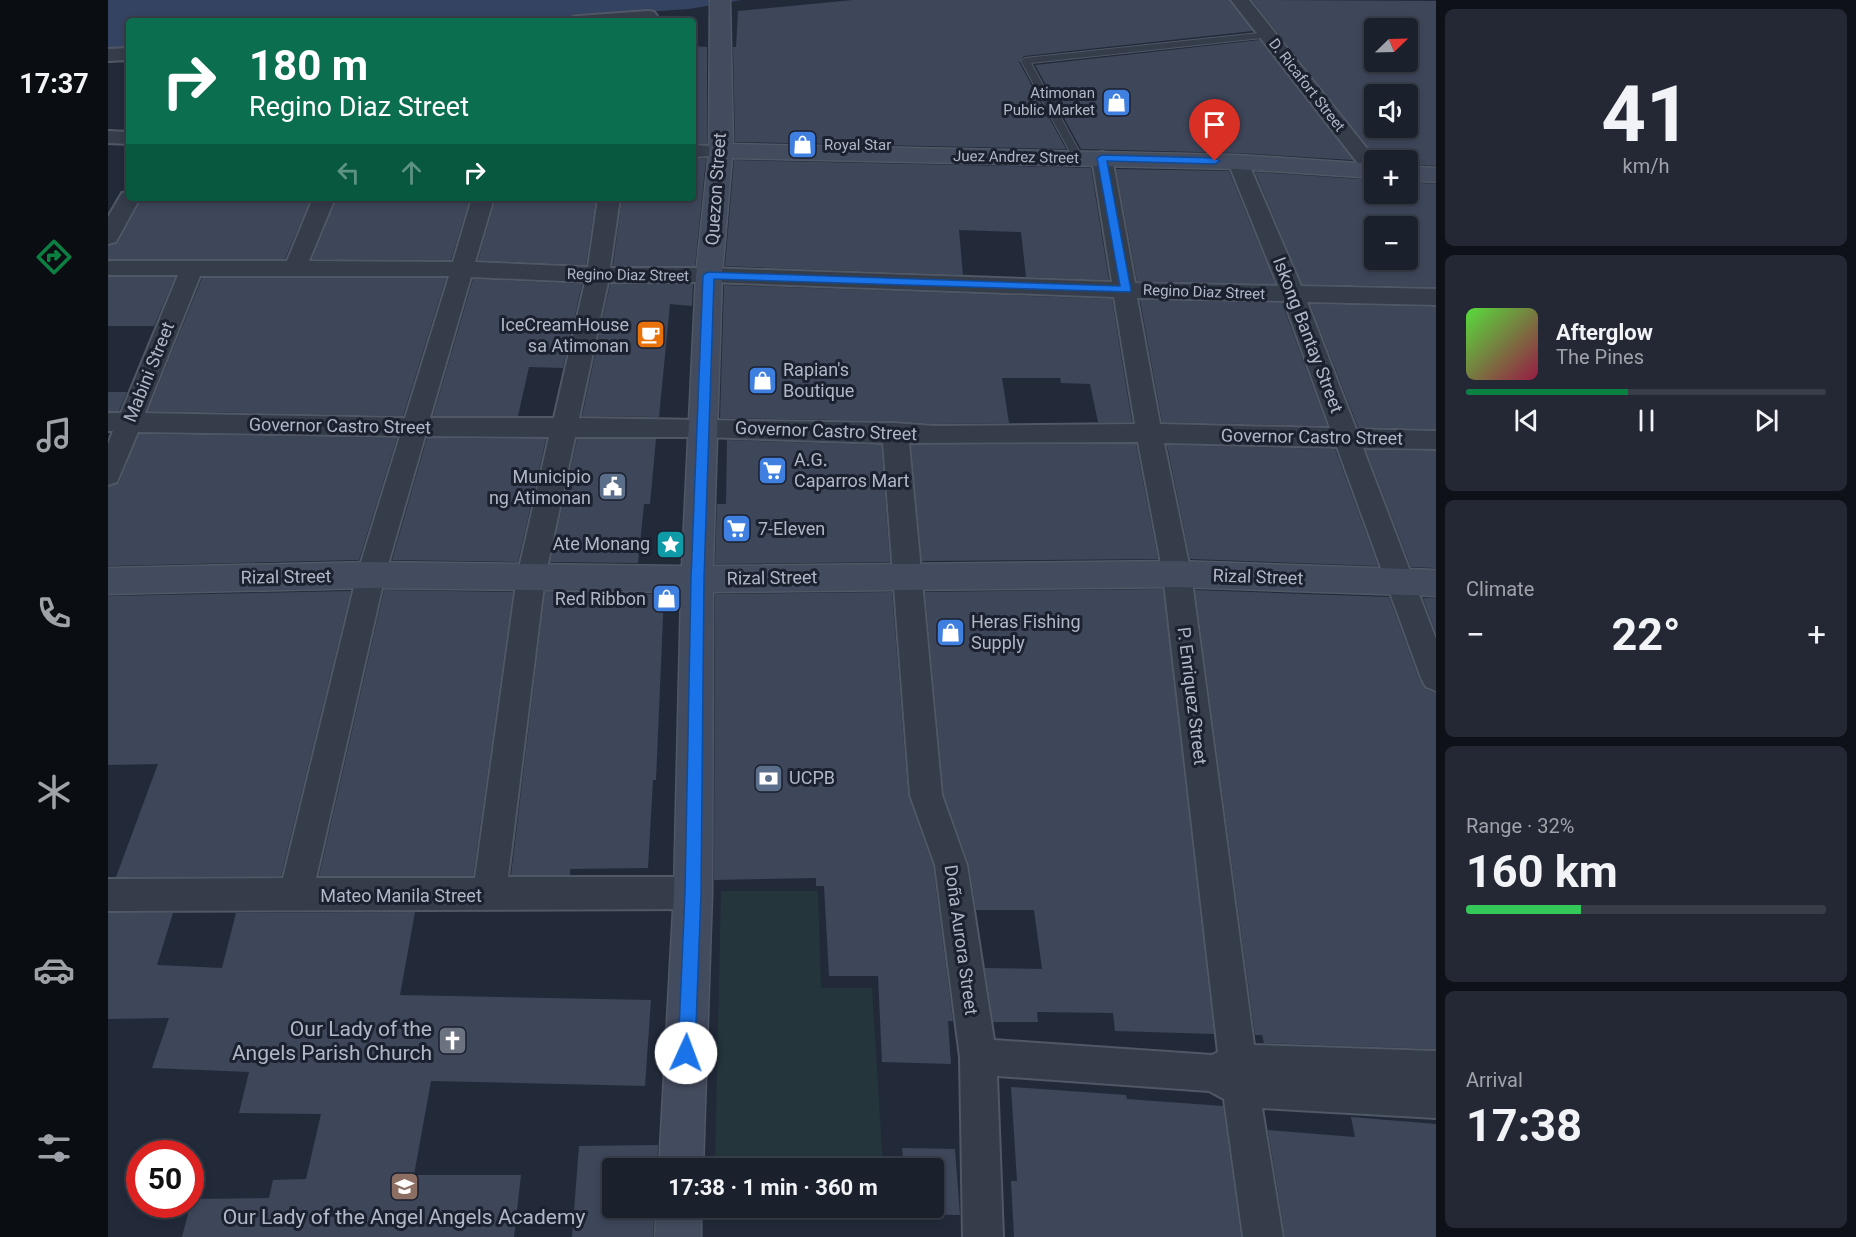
<!DOCTYPE html>
<html lang="en">
<head>
<meta charset="utf-8">
<style>
  :root { --surface:#1a202c; --page:#232834; --text:#f1f3f6; --muted:#9fa3a9; --line:#383e48; --accent:#0b8043 }
  body { margin:0; font-family:Roboto,sans-serif; background:var(--page); color:var(--text); height:100vh; display:flex; flex-direction:column; font-size:22px; white-space:nowrap }
  * { box-sizing:border-box; margin:0 }
  p { font-size:20px; color:var(--muted) }
  .icon { flex:none; width:33px; height:33px; fill:none; stroke:currentColor; stroke-width:2; stroke-linecap:round; stroke-linejoin:round }
  .map { position:relative; flex:1; overflow:hidden }
  .drawer { display:flex; flex-direction:column; gap:9px; padding:9px; background:#0e1218; width:420px }
  .drawer>* { flex:none }
  .banner { position:absolute; left:18px; top:18px; width:570px; height:183px; border-radius:6px; box-shadow:0 3px 9px #0003,0 0 0 2px var(--line); background:#0b6e4f; color:#fff; overflow:hidden }
  .needle { width:39px; rotate:67deg }
  .fabs { position:absolute; left:1256px; top:18px; display:grid; gap:12px }
  .fabs a { display:grid; place-items:center; width:54px; height:54px; border-radius:6px; background:var(--surface); box-shadow:0 3px 9px #0003,0 0 0 2px var(--line); font-size:30px }
  .speed { position:absolute; left:18px; top:1140px; display:flex; gap:12px; font-size:30px; font-weight:700; text-align:center }
  .speed>* { display:grid; place-content:center; width:78px; height:78px; border-radius:50%; background:var(--surface); box-shadow:0 3px 9px #0003,0 0 0 2px var(--line); line-height:1 }
  .speed .limit { border:9px solid #d22; background:#fff; color:#111 }
  .pin { position:absolute; display:grid; place-items:center; width:51px; height:51px; color:#fff; margin:-62px -26px; border-radius:50% 50% 50% 0; rotate:-45deg; box-shadow:0 0 6px #0007 }
  .pin .icon { rotate:45deg }
  .me { position:absolute; width:66px; margin:-33px; rotate:2deg; stroke-linejoin:round; filter:drop-shadow(0 0 4px #0008) }
  .turn { display:flex; align-items:center; gap:21px; height:126px; padding:0 24px; font-size:27px }
  .turn .icon { width:78px; height:78px; stroke-width:2.5 }
  .turn b { display:block; font-size:42px; line-height:51px }
  .lanes { display:flex; align-items:center; height:57px; padding:0 24px; background:#0003; justify-content:center; gap:30px; direction:ltr }
  .lanes .off { opacity:.35 }
  .big { font-size:45px; font-weight:700; line-height:1.1 }
  .drawer .widget { flex:1; display:flex; flex-direction:column; justify-content:center; gap:9px; min-width:0; padding:0 21px; border-radius:9px; background:var(--page) }
  .drawer .dial { align-items:center; gap:0 }
  .dial b { font-size:78px; line-height:1 }
  .song { display:flex; align-items:center; gap:18px }
  .cover { width:72px; height:72px; border-radius:9px; background:linear-gradient(135deg,hsl(110 70% 55%),hsl(340 70% 35%)) }
  .played { height:6px; border-radius:3px; background:linear-gradient(90deg,var(--accent) 45%,var(--line) 45%) }
  .keys { display:flex; justify-content:space-around; direction:ltr }
  .heat { display:flex; justify-content:space-between; align-items:center; font-size:33px; direction:ltr }
  .charge { height:9px; border-radius:4px; background:linear-gradient(90deg,#34c759 32%,var(--line) 0) }
  .trip { position:absolute; left:494px; top:1158px; width:342px; height:60px; border-radius:6px; background:var(--surface); box-shadow:0 3px 9px #0003,0 0 0 2px var(--line); font-weight:700; line-height:60px; text-align:center }
  main { display:flex; flex:1; min-height:0 }
  .menu { display:flex; flex-direction:column; width:108px; justify-content:space-around; align-items:center; background:#0a0d12; color:var(--muted) }
  .menu .icon { width:42px; height:42px }
  .menu .current { color:var(--accent) }
  .menu b { font-size:27px; color:var(--text) }
  .map>svg:first-child { display:block }
</style>
</head>
<body>
<main>
<nav class="menu">
<b>17:37</b>
<svg class="icon current" aria-label="directions" viewBox="0 0 24 24"><path d="M12 3l9 9-9 9-9-9zM9 14v-3h6M13 9l2 2-2 2"/></svg>
<svg class="icon" aria-label="music" viewBox="0 0 24 24"><path d="M9 18V5l10-2v13"/><circle cx="6" cy="18" r="3"/><circle cx="16" cy="16" r="3"/></svg>
<svg class="icon" aria-label="phone" viewBox="0 0 24 24"><path d="M5 4h4l2 5-3 2q2 4 5 5l2-3 5 2v4C11 20 4 13 5 4z"/></svg>
<svg class="icon" aria-label="climate" viewBox="0 0 24 24"><path d="M12 3v18M4 7l16 10M4 17L20 7"/></svg>
<svg class="icon" aria-label="car" viewBox="0 0 24 24"><path d="M5 17H2v-5l4-1 3-4h7l3 4 3 1v5h-3M9 17h6M6 11h13"/><circle cx="7" cy="17" r="2"/><circle cx="17" cy="17" r="2"/></svg>
<svg class="icon" aria-label="filters" viewBox="0 0 24 24"><path d="M4 7h16M4 17h16"/><circle cx="9" cy="7" r="2"/><circle cx="15" cy="17" r="2"/></svg>
</nav>
<div class="map">
<svg width="1328" height="1237" viewBox="0 0 1328 1237">
  <rect width="100%" height="100%" fill="#222a3a"/>
  <!-- green -->
  <path fill="#24363b" d="M613,891h97l3,97h51l11,180h-168z"/>
  <!-- water -->
  <path fill="#354362" d="M0,0h633l-52,9 -180,12h-380v28l-21,2z"/>
  <!-- building -->
  <g fill="#3e465a" fill-rule="evenodd">
    <path d="M745,0h376l24,31 -229,25 -5,6 47,87 -331,-7 -2,-95h3l2,-36z"/>
    <path d="M1144,0l184,1v165l-29,-2v-4h-29zM1266,28h33v34h-33zM1266,94h33v34h-33z"/>
    <path d="M1152,40l93,120 -115,-7 -157,-4 -46,-84z"/>
    <path d="M585,46l14,1v97l-14,-1z"/>
    <path d="M585,159h13l-11,107h-82l9,-68h71z"/>
    <path d="M626,160l357,8 18,112 -83,-3 -5,-45 -62,-2 4,45 -238,-9z"/>
    <path d="M1008,169l113,2 46,113 -138,-3z"/>
    <path d="M1147,172l119,8v14h33v-12l29,2v103l-134,-3zM1266,226h33v34h-33z"/>
    <path d="M34,198h169l-26,61h-177v-13l10,-3z"/>
    <path d="M229,198h133l-19,62 -139,-1z"/>
    <path d="M388,198h100l-10,67 -108,-5z"/>
    <path d="M0,277h67l-21,49h-46z"/>
    <path d="M94,278h244l-43,138 -255,-5z"/>
    <path d="M365,279l109,5 -19,84 -34,-1 -11,49h-85z"/>
    <path d="M502,284h83l-1,22 -22,-2 -11,113 -77,-1z"/>
    <path d="M616,285l388,14 20,123h-34l-8,-38 -29,-1 -1,-5h-58l7,45 -74,1 -40,-3 -175,-3z"/>
    <path d="M1032,300l142,3 45,123 -165,-4z"/>
    <path d="M1202,304l126,3v122l-78,-2z"/>
    <path d="M0,392h19l-8,19h-11z"/>
    <path d="M31,434l258,4 -38,122 -251,6v-79l11,-4z"/>
    <path d="M319,438l119,1 -28,123 -126,-2z"/>
    <path d="M469,439h79l-6,65h-6l-6,59 -88,-1z"/>
    <path d="M619,440l154,5 9,117 -175,2 2,-60h9z"/>
    <path d="M1028,444l22,115 -236,2 -11,-116z"/>
    <path d="M1059,445l168,4 43,117 -188,-7z"/>
    <path d="M1258,450l70,1v117l-25,-1z"/>
    <path d="M1055,589l51,445 -99,-3 -2,-18 -76,-1 1,10h-45l-8,-54 57,1 -8,-59h-58l-7,-46 -25,-69 -19,-203z"/>
    <path d="M276,590l129,2 -40,284h-154z"/>
    <path d="M1087,590l194,7 30,82 6,10 11,4v356l-172,-6 -2,-8h-7z"/>
    <path d="M243,591l-70,285 -165,1 42,-113 -50,1v-169z"/>
    <path d="M437,592l119,2 -8,186h-3l-5,88 -78,1v6h-59z"/>
    <path d="M784,592l16,203 25,71 20,155h-5l3,43 -69,-2 -4,-86h-49l-5,-90h-8v-8l-102,2 1,-286z"/>
    <path d="M1315,598h13v35z"/>
    <path d="M307,912l-15,83 251,5 -6,86 -214,-5 -17,94h107l-7,62h-332l10,-38 77,-1 4,-18 33,-1 15,-65 -82,-1 10,-41 -97,-4 17,-50 -61,1v-106h65l-16,52 65,3 14,-55z"/>
    <path d="M903,1087l115,8 1,4 96,7 18,131h-227l-3,-56h6z"/>
    <path d="M1243,1117l85,7v113h-151l-17,-107 87,7z"/>
    <path d="M550,1145l-1,23h-45v40h43l-2,29h-81l7,-91z"/>
    <path d="M794,1148l53,1 5,66 -54,-1v-6h27v-40h-29z"/>
  </g>
  <g fill="none" stroke-linecap="round" stroke-linejoin="round">
    <defs>
      <path id="lane" d="M1160,32l4,3 -1,2 -240,26 52,95 -5,3 -5,-3 -52,-97 4,-3z"/>
      <g id="street">
        <path d="M1123,0h18l127,160h-2v17l-7,-2z"/>
        <path d="M540,11l6,1 3,4 -3,4 -84,1 3,-4 6,-1z"/>
        <path d="M21,48v12l-21,1v-12z"/>
        <path d="M0,131l21,1v12l-21,-1z"/>
        <path d="M585,145l35,2 3,4 -3,4 -35,2z"/>
        <path d="M994,152l7,2 3,4 23,125 143,3 -50,-124 3,-4 7,-2 7,2 3,4 53,124 135,3v16l-129,-3 49,127 80,2v18l-73,-1 73,191v52l-10,-4 -5,-9 -84,-231 -173,-4 27,131 63,471 182,6v67l-174,-10 21,129h-40l-19,-138 -15,-8 -212,-15 6,161h-40l-3,-180 -25,-192 -25,-70 -27,-352 -180,-6h-128l-30,140 -37,300h185l12,5 5,11 -5,11 -12,5 -585,2v-32l175,-1 74,-303 43,-139 -262,-4 -21,50 -9,3v-41l5,-13h-5v-18h13l57,-138h-70v-14h179l26,-63h22l-26,63 144,1 19,-64h22l-19,64 113,5 10,-69h22l-10,70h99l403,14 -20,-124 3,-4zM92,276h249l-44,142 -260,-5zM363,277l114,5 -31,136h-124zM500,282h101l405,15 21,127 -200,2 -40,-3 -316,-5zM1029,298l147,3 46,127 -170,-4zM317,436l124,1 -32,140 -42,301h-159l69,-303zM1030,442l25,132 55,478 -6,3 -218,-15 -27,-175 -25,-70 -33,-352z"/>
        <path d="M21,192v6h11l-24,44 -8,2v-27l14,-24z"/>
      </g>
      <g id="secondary">
        <path d="M602,0h20l3,144 505,11 136,9v14l-136,-9 -506,-11 -10,117 -9,291 464,-5 259,9v26l-259,-9 -464,5 -1,301 -9,275h-44l15,-275 7,-301 -310,-4 -263,6v-26l263,-6 311,4 14,-291 13,-124z"/>
        <path d="M1299,166l29,2v14l-29,-2z"/>
        <path d="M549,1208h44v29h-46z"/>
      </g>
    </defs>
    <!-- lane casing -->
    <use href="#lane" stroke="#505765" stroke-width="2"/>
    <!-- street casing -->
    <use href="#street" stroke="#505765" stroke-width="4"/>
    <!-- secondary casing -->
    <use href="#secondary" stroke="#505765" stroke-width="3"/>
    <!-- lane -->
    <use href="#lane" fill="#353c4a" fill-rule="evenodd"/>
    <!-- street -->
    <use href="#street" fill="#353c4a" fill-rule="evenodd"/>
    <!-- secondary -->
    <use href="#secondary" fill="#434b5e" fill-rule="evenodd"/>
  </g>
  <!-- route -->
  <path fill="#1a73e8" stroke="#114b97" stroke-width="1.5" d="M994,155l113,3 5,3 -5,3 -108,-3 24,129 -1,2 -416,-13 -10,300 -3,314 -6,160 -2,7 -7,2 -6,-2 -2,-7 7,-160 6,-314 12,-304 5,-3 412,14 -23,-128z"/>
  <!-- icons -->
  <defs>
    <symbol id="shop-square" viewBox="-11 -11 22 22"><rect x="-9" y="-9" width="18" height="18" rx="4" fill="#3f7fe0" stroke="#1b212f"/><path d="M-5-2.5h2.3a2.7 3.5 0 0 1 5.4 0H5L5.5 6h-11ZM-1.5-2.5h3a1.5 2.3 0 0 0-3 0Z" fill="#fff"/></symbol>
    <symbol id="cafe-square" viewBox="-11 -11 22 22"><rect x="-9" y="-9" width="18" height="18" rx="4" fill="#e8710a" stroke="#1b212f"/><path d="M-5.5-4.5H6V0H3Q3 3.5 0 3.5H-2.5Q-5.5 3.5-5.5 0ZM3-3.2v2h1.7v-2ZM-6 4.5H4V6H-6Z" fill="#fff"/></symbol>
    <symbol id="supermarket-square" viewBox="-11 -11 22 22"><rect x="-9" y="-9" width="18" height="18" rx="4" fill="#3f7fe0" stroke="#1b212f"/><path d="M-6-5.5h2.5l.6 2H6L4.5 2H-2.5L-4.4-4H-6ZM-1.5 3.2a1.3 1.3 0 1 0 .1 0ZM3 3.2a1.3 1.3 0 1 0 .1 0Z" fill="#fff"/></symbol>
    <symbol id="civic-square" viewBox="-11 -11 22 22"><rect x="-9" y="-9" width="18" height="18" rx="4" fill="#5c6f8a" stroke="#1b212f"/><path d="M-.6-6.5H3V-4.5H.6V-3L4-1V1h2V6H-6V1h2V-1L-.6-3ZM-1.2 2.5V6h2.4V2.5Z" fill="#fff"/></symbol>
    <symbol id="sight-square" viewBox="-11 -11 22 22"><rect x="-9" y="-9" width="18" height="18" rx="4" fill="#0f9aa8" stroke="#1b212f"/><path d="M0-6L1.8-2.2L6-1.7L2.9 1.2L3.7 5.4L0 3.3L-3.7 5.4L-2.9 1.2L-6-1.7L-1.8-2.2Z" fill="#fff"/></symbol>
    <symbol id="bank-square" viewBox="-11 -11 22 22"><rect x="-9" y="-9" width="18" height="18" rx="4" fill="#5c6f8a" stroke="#1b212f"/><path d="M-6-4H6V4H-6ZM0-2.3a2.3 2.3 0 1 0 0 4.6a2.3 2.3 0 1 0 0-4.6Z" fill="#fff"/></symbol>
    <symbol id="church-square" viewBox="-11 -11 22 22"><rect x="-9" y="-9" width="18" height="18" rx="4" fill="#6b7280" stroke="#1b212f"/><path d="M-1.2-6h2.4v3.5h3.3v2.4h-3.3V6h-2.4V-.1h-3.3v-2.4h3.3Z" fill="#fff"/></symbol>
    <symbol id="school-square" viewBox="-11 -11 22 22"><rect x="-9" y="-9" width="18" height="18" rx="4" fill="#8d6e63" stroke="#1b212f"/><path d="M0-5L7-2L0 1L-7-2ZM-4 1L0 2.5L4 1V4Q0 6-4 4Z" fill="#fff"/></symbol>
  </defs>
  <g fill-rule="evenodd">
    <use href="#shop-square" x="992" y="86" width="33" height="33"/>
    <use href="#shop-square" x="678" y="128" width="33" height="33"/>
    <use href="#cafe-square" x="526" y="318" width="33" height="33"/>
    <use href="#shop-square" x="638" y="364" width="33" height="33"/>
    <use href="#supermarket-square" x="648" y="454" width="33" height="33"/>
    <use href="#civic-square" x="488" y="470" width="33" height="33"/>
    <use href="#supermarket-square" x="612" y="512" width="33" height="33"/>
    <use href="#sight-square" x="546" y="528" width="33" height="33"/>
    <use href="#shop-square" x="542" y="582" width="33" height="33"/>
    <use href="#shop-square" x="826" y="616" width="33" height="33"/>
    <use href="#bank-square" x="644" y="762" width="33" height="33"/>
    <use href="#church-square" x="328" y="1024" width="33" height="33"/>
    <use href="#school-square" x="280" y="1170" width="33" height="33"/>
  </g>
  <g text-anchor="middle" stroke-width="6" stroke-linejoin="round" paint-order="stroke">
    <!-- far-street labels -->
    <g font-size="15" fill="#b0b7c7" stroke="#1b212f">
      <text transform="translate(1199 85) rotate(52)" y="5">D. Ricafort Street</text>
      <text transform="translate(908 157) rotate(1)" y="5">Juez Andrez Street</text>
      <text transform="translate(520 275) rotate(1)" y="5">Regino Diaz Street</text>
      <text transform="translate(1096 292) rotate(2)" y="5">Regino Diaz Street</text>
    </g>
    <!-- far-poi labels -->
    <g font-size="15" fill="#b0b7c7" stroke="#1b212f" text-anchor="end">
      <text x="987" y="98">Atimonan<tspan x="987" dy="17">Public Market</tspan></text>
      <text x="716" y="150" text-anchor="start">Royal Star</text>
    </g>
    <!-- street labels -->
    <g font-size="18" fill="#b0b7c7" stroke="#1b212f">
      <text transform="translate(608 189) rotate(-86)" y="6">Quezon Street</text>
      <text transform="translate(1200 335) rotate(69)" y="6">Iskong Bantay Street</text>
      <text transform="translate(41 372) rotate(-68)" y="6">Mabini Street</text>
      <text transform="translate(232 426) rotate(1)" y="6">Governor Castro Street</text>
      <text transform="translate(718 431) rotate(2)" y="6">Governor Castro Street</text>
      <text transform="translate(1204 437) rotate(1)" y="6">Governor Castro Street</text>
      <text transform="translate(178 577) rotate(-1)" y="6">Rizal Street</text>
      <text transform="translate(1150 577) rotate(2)" y="6">Rizal Street</text>
      <text transform="translate(664 578) rotate(-1)" y="6">Rizal Street</text>
      <text transform="translate(1084 696) rotate(83)" y="6">P. Enriquez Street</text>
      <text x="293" y="902">Mateo Manila Street</text>
      <text transform="translate(853 940) rotate(82)" y="6">Doña Aurora Street</text>
    </g>
    <!-- poi labels -->
    <g font-size="18" fill="#b0b7c7" stroke="#1b212f" text-anchor="start">
      <text x="521" y="331" text-anchor="end">IceCreamHouse<tspan x="521" dy="21">sa Atimonan</tspan></text>
      <text x="675" y="376">Rapian's<tspan x="675" dy="21">Boutique</tspan></text>
      <text x="686" y="466">A.G.<tspan x="686" dy="21">Caparros Mart</tspan></text>
      <text x="483" y="483" text-anchor="end">Municipio<tspan x="483" dy="21">ng Atimonan</tspan></text>
      <text x="650" y="535">7-Eleven</text>
      <text x="542" y="550" text-anchor="end">Ate Monang</text>
      <text x="538" y="605" text-anchor="end">Red Ribbon</text>
      <text x="863" y="628">Heras Fishing<tspan x="863" dy="21">Supply</tspan></text>
      <text x="681" y="784">UCPB</text>
    </g>
    <!-- near-poi labels -->
    <g font-size="21" fill="#b0b7c7" stroke="#1b212f" text-anchor="end">
      <text x="324" y="1036">Our Lady of the<tspan x="324" dy="24">Angels Parish Church</tspan></text>
      <text x="296" y="1224" text-anchor="middle">Our Lady of the Angel Angels Academy</text>
    </g>
  </g>
</svg>
<div class="fabs">
<a><svg class="needle" viewBox="-14 -14 28 28"><path d="M0-13l5 13h-10z" fill="#e53935"/><path d="M0 13l5-13h-10z" fill="#9fa3a9"/></svg></a>
<a><svg class="icon" aria-label="sound" viewBox="0 0 24 24"><path d="M4 9h4l5-4v14l-5-4H4zM17 9q2 3 0 6"/></svg></a>
<a>+</a>
<a>−</a>
</div>
<div class="speed"><div class="limit">50</div></div>
<div class="pin" style="left:1107px;top:161px;background:#d93025"><svg class="icon" aria-label="arrive" viewBox="0 0 24 24"><path d="M6 21V4h12l-3 4 3 4H6"/></svg></div>
<svg class="me" style="left:578px;top:1053px" viewBox="-20 -20 40 40"><circle r="19" fill="#fff"/><path d="M0-13L10 11 0 6-10 11z" fill="#1a73e8"/></svg>
<div class="trip">17:38 · 1 min · 360 m</div>
<div class="banner">
<div class="turn"><svg class="icon" aria-label="right" viewBox="0 0 24 24"><path d="M7 20v-9h11M14 6l5 5-5 5"/></svg><div><b>180 m</b>Regino Diaz Street</div></div>
<div class="lanes"><svg class="icon off" aria-label="left" viewBox="0 0 24 24"><path d="M17 20v-9H6M10 6l-5 5 5 5"/></svg><svg class="icon off" aria-label="ahead" viewBox="0 0 24 24"><path d="M12 20V5M6 11l6-6 6 6"/></svg><svg class="icon" aria-label="right" viewBox="0 0 24 24"><path d="M7 20v-9h11M14 6l5 5-5 5"/></svg></div>
</div>
</div>
<section class="drawer">
<div class="widget dial"><b>41</b><p>km/h</p></div>
<div class="widget">
<div class="song"><i class="cover"></i><div><b>Afterglow</b><p>The Pines</p></div></div>
<div class="played"></div>
<div class="keys"><svg class="icon" aria-label="previous" viewBox="0 0 24 24"><path d="M18 5L8 12l10 7zM5 5v14"/></svg><svg class="icon" aria-label="pause" viewBox="0 0 24 24"><path d="M8 5v14M16 5v14"/></svg><svg class="icon" aria-label="next" viewBox="0 0 24 24"><path d="M6 5l10 7-10 7zM19 5v14"/></svg></div>
</div>
<div class="widget"><p>Climate</p>
<div class="heat"><a>−</a><b class="big">22°</b><a>+</a></div>
</div>
<div class="widget"><p>Range · 32%</p><b class="big">160 km</b><div class="charge"></div></div>
<div class="widget"><p>Arrival</p><b class="big">17:38</b></div>
</section>
</main>
</body>
</html>
